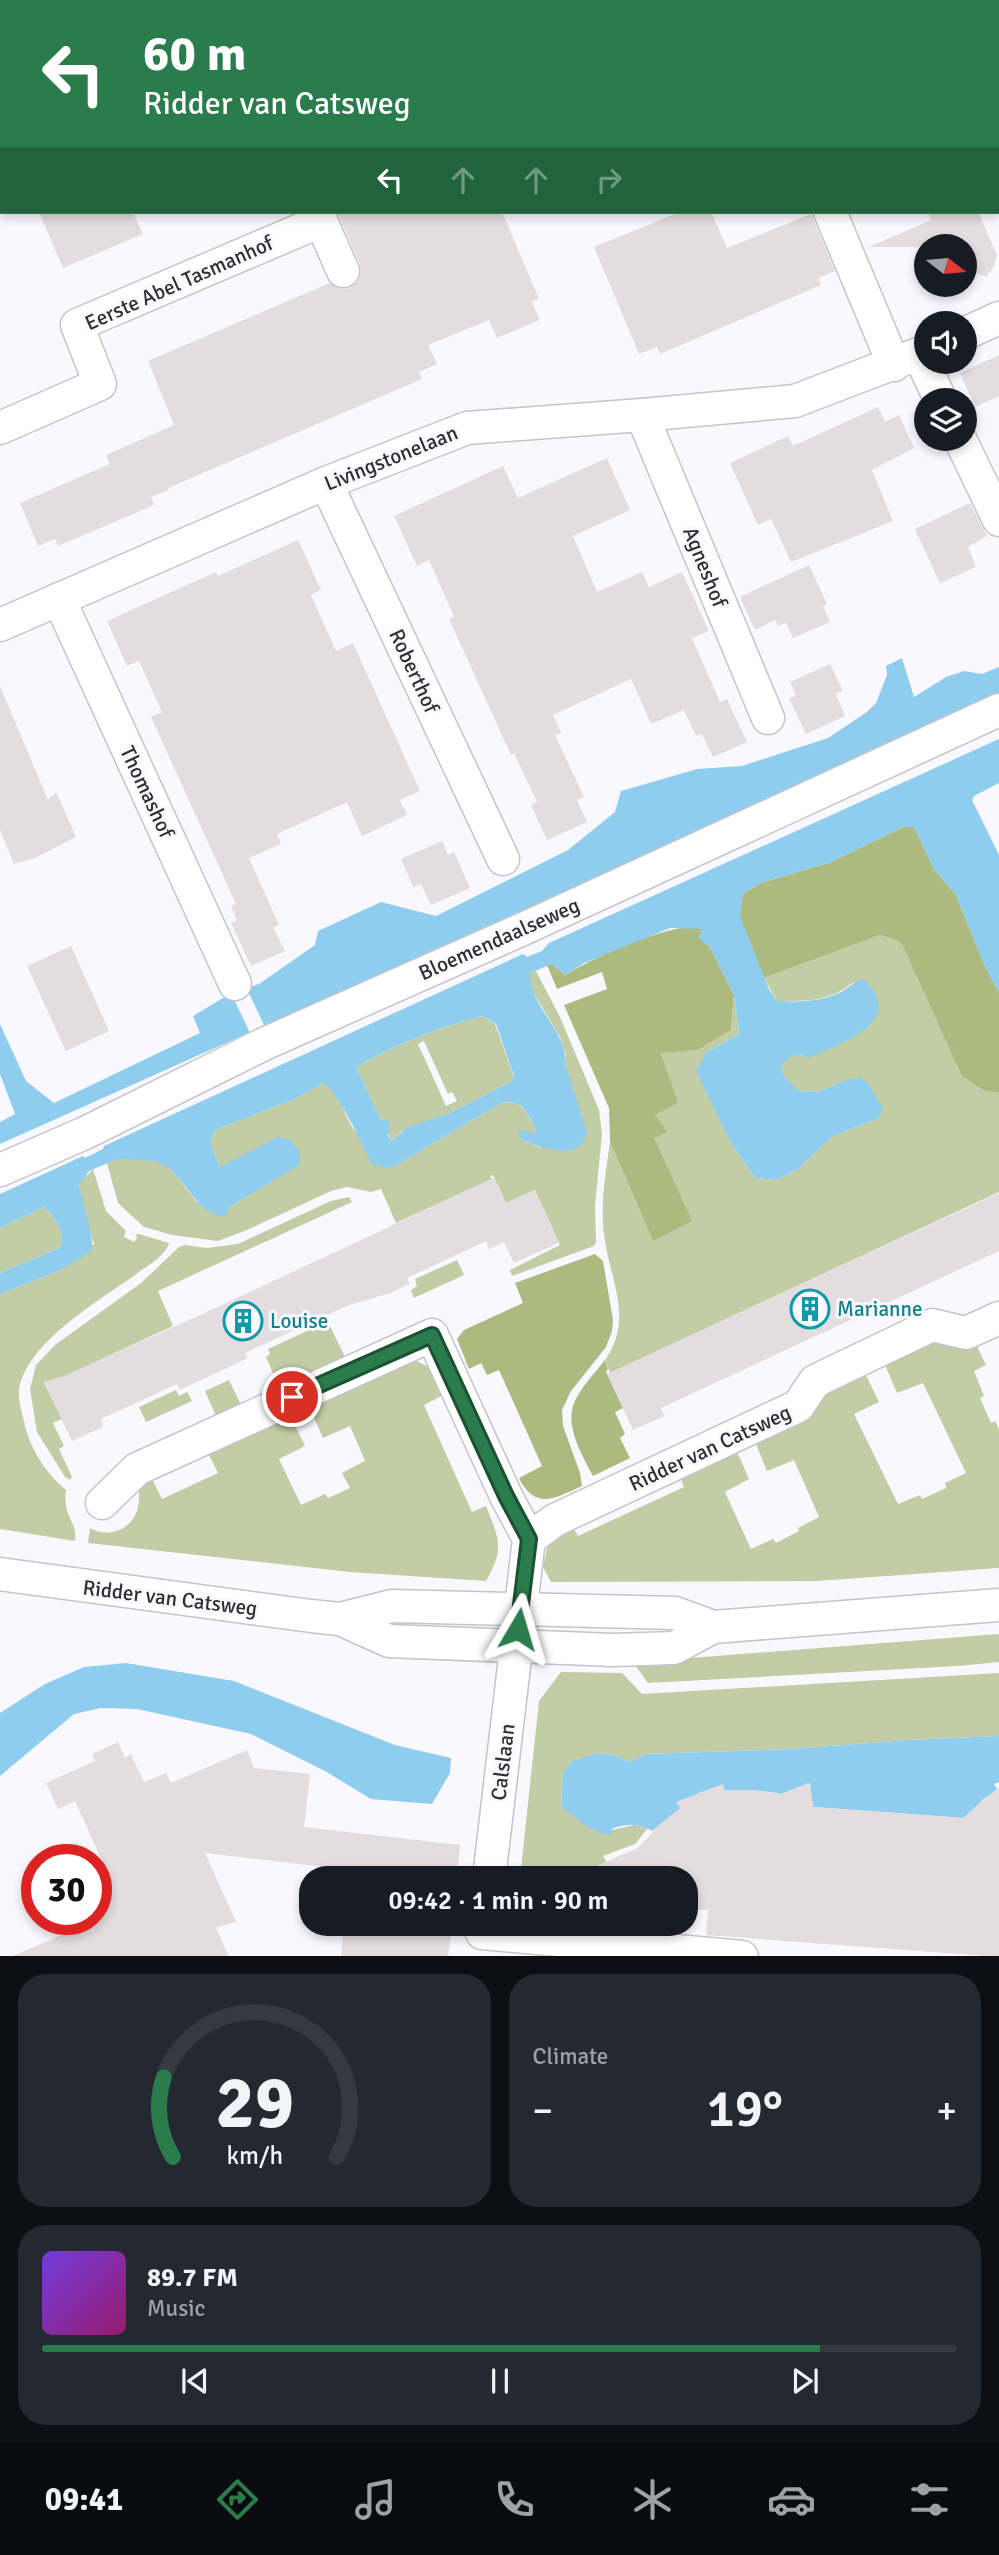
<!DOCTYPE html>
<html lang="en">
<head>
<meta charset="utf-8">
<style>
  :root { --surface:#171b24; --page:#242831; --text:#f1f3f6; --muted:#9ea1a6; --line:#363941; --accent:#2a7c4d }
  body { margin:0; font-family:Signika,sans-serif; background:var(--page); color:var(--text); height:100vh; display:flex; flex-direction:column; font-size:26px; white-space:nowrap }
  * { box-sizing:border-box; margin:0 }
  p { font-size:23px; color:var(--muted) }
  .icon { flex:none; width:38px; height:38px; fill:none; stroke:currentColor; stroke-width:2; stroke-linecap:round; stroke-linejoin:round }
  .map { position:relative; height:1956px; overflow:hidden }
  .details { display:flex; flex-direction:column; gap:18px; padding:18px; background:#0d0f14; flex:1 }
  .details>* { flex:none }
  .guide { position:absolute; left:0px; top:0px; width:999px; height:214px; box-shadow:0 4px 10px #0003; background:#2a7c4d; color:#fff; overflow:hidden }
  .needle { width:46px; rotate:106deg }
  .controls { position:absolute; left:914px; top:234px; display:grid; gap:14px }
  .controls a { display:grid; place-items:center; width:63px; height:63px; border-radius:50%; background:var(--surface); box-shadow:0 4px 10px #0003; font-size:35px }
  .speed { position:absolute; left:21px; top:1844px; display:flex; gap:14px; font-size:35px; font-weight:700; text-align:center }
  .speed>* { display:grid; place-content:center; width:91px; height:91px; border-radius:50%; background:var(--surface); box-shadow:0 4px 10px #0003; line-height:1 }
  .speed .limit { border:10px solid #d22; background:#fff; color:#111 }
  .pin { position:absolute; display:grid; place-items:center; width:60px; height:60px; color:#fff; margin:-30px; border:4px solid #fff; border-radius:50%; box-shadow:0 2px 7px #0007 }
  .me { position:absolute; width:77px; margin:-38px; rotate:7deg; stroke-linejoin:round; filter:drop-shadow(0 0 5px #0008) }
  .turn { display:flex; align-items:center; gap:24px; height:147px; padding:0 28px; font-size:32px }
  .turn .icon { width:91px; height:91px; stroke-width:2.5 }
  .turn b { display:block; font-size:49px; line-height:60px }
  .lanes { display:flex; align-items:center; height:66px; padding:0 28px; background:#0003; justify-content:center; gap:35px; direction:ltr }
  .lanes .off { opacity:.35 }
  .big { font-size:52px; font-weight:600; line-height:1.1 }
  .details .widget { flex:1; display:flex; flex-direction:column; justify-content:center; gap:10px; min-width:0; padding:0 24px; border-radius:28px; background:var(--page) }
  .details .dial { align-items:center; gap:0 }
  .dial svg { height:182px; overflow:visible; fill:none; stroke:var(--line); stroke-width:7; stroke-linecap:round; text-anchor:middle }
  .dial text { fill:var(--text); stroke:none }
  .song { display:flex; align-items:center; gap:21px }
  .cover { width:84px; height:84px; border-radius:10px; background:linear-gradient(135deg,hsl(260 70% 55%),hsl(320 70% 35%)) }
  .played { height:7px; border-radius:4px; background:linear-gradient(90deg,var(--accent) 85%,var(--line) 85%) }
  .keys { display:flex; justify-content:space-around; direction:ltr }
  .heat { display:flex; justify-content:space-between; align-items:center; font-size:38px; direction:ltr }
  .details .tiles { flex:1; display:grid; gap:18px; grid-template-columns:1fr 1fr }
  .widget:last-child { grid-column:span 2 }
  .trip { position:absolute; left:299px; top:1866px; width:399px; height:70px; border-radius:28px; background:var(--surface); box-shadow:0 4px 10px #0003; font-weight:600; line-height:70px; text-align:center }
  .dock { display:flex; height:112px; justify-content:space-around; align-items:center; background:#090b0e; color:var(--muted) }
  .dock .icon { width:49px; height:49px }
  .dock .current { color:var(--accent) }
  .dock b { font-size:32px; color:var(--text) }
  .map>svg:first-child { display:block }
</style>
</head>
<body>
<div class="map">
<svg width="999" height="1957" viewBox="0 0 999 1957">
  <rect width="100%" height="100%" fill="#f9f8ff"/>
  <!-- green -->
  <g fill="#c2cca5" fill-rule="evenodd">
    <path d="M880,935l16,5 7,6 82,145 14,2v99l-389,181 -5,-13c30,-42 4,-81 -1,-126 -4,-29 2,-63 6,-92l43,99 2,-126 22,-12 -16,-51 37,-2 33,-20 3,-35 5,39 -32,18 24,91 24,35 21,2 21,-10 36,-34 46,-18 -32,-38 -30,12 -19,-1 -12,-12 -5,-13 9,-10 12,-2 53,-73c-25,21 -47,20 -78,20l-13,-23z"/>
    <path d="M536,971l24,46 39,93 3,24 -7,71 1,37 -2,4 -82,30 -2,-6 50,-25 -25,-55 -29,13 -13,-28 -3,1 2,3 -96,44 -15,-34 -10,3 -24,-5 -16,4 -84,39 -29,11 -46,-6 -28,-8 -26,-24 -11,-40 10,-5 38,3 10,3 6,5 26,33 18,10 16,-6 67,-41 -78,2 -10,-25 5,-12 82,-32 27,-16c14,6 17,24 24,37 10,22 28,33 47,47l106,-63c23,-4 24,9 35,26l-2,5h-5l-4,7 16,7 25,-93 -6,-18 -30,-50v-14z"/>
    <path d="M483,1016l12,8 19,53 -2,4 -62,32 -48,18 -11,10 -7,-20 -3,-1 -24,-51 3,-4c40,-22 79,-38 123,-49zM424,1041l24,53 4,-2 5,9 -11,5 -28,-62z"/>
    <path d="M93,1169l13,42 20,20 -2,6 10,5 3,-4 -1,-4h3l30,9c-3,12 -20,22 -30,29 -38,28 -113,70 -120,118 -1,9 2,19 4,27 5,28 21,55 43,73 -4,27 12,32 9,51l-75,-12v-235l58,-23 36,-27 -8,-25 -7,-34 2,-4z"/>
    <path d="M349,1197l3,5 -194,89 15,35 -125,58 -4,-1 18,36 -9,4 11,23 -5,3 13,28 -2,3 -5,-3 -28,-45 -7,-43 6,-24 19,-20 86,-62 38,-36 6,-2 22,3 31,-4 93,-43z"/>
    <path d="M44,1207c10,10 24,27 15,41l-59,25v-45z"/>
    <path d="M457,1260l7,15 -50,23 -3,-8 6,-4 -2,-7z"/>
    <path d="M322,1324l3,5 5,-3 15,31 -66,30 -13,-30 4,-3 -2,-5z"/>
    <path d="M927,1339l47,1 12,25 -12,6 10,25 -4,2 11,25 4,-2 4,8v139l-182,13 -266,1 -8,-15 5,-23 23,-20 7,12 106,-49 -5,-13 56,-22 4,4 10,23 -24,13 26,57 22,-10 3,4 23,-12 -1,-3 21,-11 -25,-57 -27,11 -10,-24v-6l57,-43 51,-25 14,29 -25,12 44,90 22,-9 2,4 24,-11 -1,-5 21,-10 -43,-90 -26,10 -12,-28z"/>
    <path d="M412,1359l21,10 14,24 -23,12 48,107 14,-6c13,33 19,42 0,75l-136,-9 -262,-29 2,-15c17,10 40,3 47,-17 3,-9 2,-19 2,-28l11,-8 12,24 56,-26 -12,-24 81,-34 5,4 13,27 -26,13 22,46 24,-11 3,4 22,-10 -8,-15 23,-12 -15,-35 -27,12 -13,-29 1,-5z"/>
    <path d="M229,1380l12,25 -25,11 -11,-25z"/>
    <path d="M176,1390l3,6 8,-4 5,9 -46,21 -7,-15z"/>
    <path d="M999,1634v28l-41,4 -310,17 -18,-25 48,1z"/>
    <path d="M561,1672l61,1 20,21 357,-21v63l-91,4 -116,9 -147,5 -16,8 -14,-7 -16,-2 -27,9 -9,11 -2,33 40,26 34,-7 13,3 -13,16 -32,12 14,22h-97l19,-177z"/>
  </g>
  <!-- forest -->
  <g fill="#acba80">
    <path d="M903,827h11l20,42 22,26 28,69 15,29v100l-14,-2 -23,-15 -59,-130 -7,-6 -16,-5 -116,43 -25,-62 4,-22 17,-11 71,-21z"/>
    <path d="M689,927l13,2 -3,9 11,9 24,48 -3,35 -33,20 -37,3 17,50 -23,12 12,17 -13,6 38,83 -39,20 -43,-99 -1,-34 -45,-103 43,-16 -5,-17 -45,17 -10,-24 5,-1 13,11c27,-17 93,-46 124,-48z"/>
    <path d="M595,1254l8,7 10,59 -1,11 -6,16 -35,44 -9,19 1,16 17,47 2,13c-26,12 -47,25 -63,-8l23,-12 -43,-96 -12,5 -6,-12 -12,6 -12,-30 7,-9 59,-27 -8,-20z"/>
    <path d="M605,1360l3,9 -2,2 17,37 -8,4 10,22 -5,4 10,20 -37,18c-10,-19 -27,-48 -20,-70 5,-16 22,-33 32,-46z"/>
  </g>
  <!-- water -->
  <g fill="#8fcdef" fill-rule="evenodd">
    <path d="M902,658l12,39 32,-20 18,-6 18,3 17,-7v30l-999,447v-22l15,-8 -15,-40v-50l26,57 28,22 146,-70 -7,-17 35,-21 31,-11 56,-39 3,-14 63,-29 55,14 132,-66 47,-38 6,-21 76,-22 45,-3 86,-28 39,-26 9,-9 11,-28 -1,-9z"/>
    <path d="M999,739v44l-25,13 -2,4 27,55v138l-15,-29 -28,-69 -22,-26 -20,-42h-11l-72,35 -71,21 -17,11 -3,22 29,73 8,12c21,1 42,1 62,-8 9,-4 14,-11 24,-14 47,42 -24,66 -55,79l-6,-4 -11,2 -10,10 5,13 13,12 18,1 30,-12 14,-3 7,7 15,24 -4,10 -46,18 -36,34 -21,10 -21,-2 -24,-35 -35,-72 11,-19 32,-18 -5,-39 -24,-48 -11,-9 3,-9 -32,-1 -86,35 -19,12 -13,-11 -22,9c-1,33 39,60 35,90l22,69c-2,6 -3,11 -8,15 -14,9 -48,-1 -60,-10v-5l5,-2 10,4 2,-5c-11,-18 -12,-30 -35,-26l-106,63 -8,2 -15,-4c-8,-16 -36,-77 -49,-81l-26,15 -82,32 -5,12 10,25 58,-30 13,3 9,13 -1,12 -68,41 -7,11 -8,-2 -14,-8 -31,-38 -16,-8 -38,-2 -28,12 -10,14c3,14 16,56 13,66l-34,20 -58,23v-21l59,-25c9,-14 -5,-31 -15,-41l-44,21v-34l83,-38 2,2 18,-9 1,-3 419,-192 4,3 15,-6 7,-8zM483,1016l13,8 18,52 -2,5 -62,32 -42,14 -17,14 -3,-6 2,-11 -3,-5 -6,1 -24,-51 3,-4c39,-22 79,-38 123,-49z"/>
    <path d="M126,1663l108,18 161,64 56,13 -1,15 -18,31 -61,-5 -46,-28 -74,-37 -114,-25 -36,-1 -27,6 -74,62v-63l45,-29 39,-17z"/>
    <path d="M999,1736v46l-5,2 4,6 -14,9 -20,19 -151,-11 -4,-24 -30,12 -1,-2 -27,-3 -51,3 -1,-2v3l-22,8 4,7 -29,22c-12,-8 -27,-7 -41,-2v6c-17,0 -36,-18 -50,-29l2,-33 9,-12 27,-8 16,2 14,7 16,-8 147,-5 116,-9z"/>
  </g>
  <!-- pier -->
  <path fill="#f9f8ff" d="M245,985l21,44 -15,6 -21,-44z"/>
  <!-- building -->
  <g fill="#e4dddf">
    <path d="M39,212h94l10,22 -80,34z"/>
    <path d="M337,212h165l37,87 -7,3 8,18 -43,18 -8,-18 -61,25 9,19 -18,8 3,7 -254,109 1,2 -18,7 3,8 -96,41 -3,-7 -17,7 -18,-43 90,-39 -4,-9 68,-30 -26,-64 182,-78 12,6 8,-1 7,-6 4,-8 -1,-10z"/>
    <path d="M680,212h31l16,36 84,-34 24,57 -17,7 3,7 -161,69 -3,-7 -18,7 -45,-107z"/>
    <path d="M928,212h50l19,43 -3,11 -8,11 -22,-10v-20h-95l62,-27z"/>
    <path d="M999,355v41l-24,11 -15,-34z"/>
    <path d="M878,407l7,15 14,-7 15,33 -42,22 21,51 -102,41 -20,-43 -13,6 -28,-62 58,-27 5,10z"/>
    <path d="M607,458l23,52 -57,26 24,56 45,-20 7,15 33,-15 27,59 -17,7 28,64 7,-3 20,43 -34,15 -11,-23 -6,2 -12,-26 -33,14 -20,-45 -78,36 8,18 -6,2 29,62 -7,3 10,22 -40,18 -16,-35 6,-3 -23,-49 -3,2 -62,-136 5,-2 -25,-57 -12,6 -23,-50 109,-50 15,32z"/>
    <path d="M970,503l17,33 -19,11 8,20 -36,16 -25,-54z"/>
    <path d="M298,540l23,50 -10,5 25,56 17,-8 67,148 -20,9 7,15 -45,21 -15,-34 -70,32 4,10 -32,14 30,67 -6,2 12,24 -34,15 -20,-43 6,-3 -6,-13 5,-3 -85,-187 11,-5 -23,-51 -12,5 -20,-45 109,-49 2,4z"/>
    <path d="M809,565l18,39 -4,2 7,16 -37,16 -7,-15 -8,3 -3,-6 -20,10 -15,-33z"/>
    <path d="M830,664l13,27 -7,3 9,22 -39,18 -17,-36 7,-2 -6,-14z"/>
    <path d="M0,686l48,114 8,-8 20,45 -41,21 -21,6 -14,-34z"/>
    <path d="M442,841l6,14 6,-3 16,36 -39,17 -10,-21 -8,3 -12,-28z"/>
    <path d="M71,946l38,85 -43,20 -39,-85z"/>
    <path d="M494,1178l12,25 29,-13 24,53 -45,20 -10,-21 -15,7 -3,-8 -79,37 3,5 -19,10 -42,12 -104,48 3,5 -68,32 -3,-6 -76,35 2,8 -31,14 -28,-59 20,-6 132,-59z"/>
    <path d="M999,1193v58l-338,157 4,8 -32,14 -26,-56z"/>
    <path d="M118,1742l7,16 6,-4 13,28 22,-9 5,10 76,-33 7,18 56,6 -6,53 156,18 -3,33h-107v-8l-145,-17 31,69 -20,6 13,29h-218l85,-37v-41l12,-5 -33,-73 -17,8 -12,-26 49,-22 -3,-7z"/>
    <path d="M810,1783l3,24 150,11 36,-31v170l-293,-22 2,-25h-22v-32h-118l70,-30 21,-23 21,-17 -4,-6 47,-18 1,6h27l31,4z"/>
    <path d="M344,1923h108l-4,34h-107z"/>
  </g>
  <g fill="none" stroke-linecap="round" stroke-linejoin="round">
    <defs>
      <g id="minor">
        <path d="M692,0l1,2"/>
        <path d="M317,212l26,59"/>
        <path d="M830,212l64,153"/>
        <path d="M964,334l35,-16"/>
        <path d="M919,354l22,47"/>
        <path d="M642,415l126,303"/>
        <path d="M0,428l100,-44 -23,-59 244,-104"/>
        <path d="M960,439l39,81"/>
        <path d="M326,483l177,376"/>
        <path d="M59,599l176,385"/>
        <path d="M0,625l326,-142 141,-55 175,-13 153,-14 131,-50"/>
        <path d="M0,1170l85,-37 179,-89 259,-115 476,-219"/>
        <path d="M102,1503l35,-34 295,-134 74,161 23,43 -40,339"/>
        <path d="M529,1539l26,-19 243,-114 17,-25 117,-56 34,8 33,-15"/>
        <path d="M0,1574l311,42 29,3 52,-13 283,7 38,14"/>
        <path d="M340,1619l49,22 224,9 61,-2 39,-21 286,-22"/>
        <path d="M482,1933l260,24"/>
      </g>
    </defs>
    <!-- minor casing -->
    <use href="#minor" stroke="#c4c4ca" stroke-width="35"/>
    <!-- minor -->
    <use href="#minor" stroke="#fff" stroke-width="32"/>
  </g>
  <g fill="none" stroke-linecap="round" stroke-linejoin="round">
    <defs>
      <path id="route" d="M292,1397l140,-62 74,161 23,43 -11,90"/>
    </defs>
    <!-- route casing -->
    <use href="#route" stroke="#1b5132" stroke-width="18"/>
    <!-- route -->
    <use href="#route" stroke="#2a7c4d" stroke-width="12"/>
  </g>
  <!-- icons -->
  <defs>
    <symbol id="building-ring" viewBox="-11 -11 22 22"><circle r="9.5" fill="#f9f8ff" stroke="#0f9aa8" stroke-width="1.5"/><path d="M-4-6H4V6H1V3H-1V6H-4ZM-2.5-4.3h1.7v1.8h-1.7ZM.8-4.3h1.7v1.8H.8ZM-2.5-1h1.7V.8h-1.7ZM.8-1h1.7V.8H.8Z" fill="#0f9aa8"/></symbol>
  </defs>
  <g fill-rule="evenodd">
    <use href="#building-ring" x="788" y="1287" width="44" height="44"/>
    <use href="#building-ring" x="221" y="1299" width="44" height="44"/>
  </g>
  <g text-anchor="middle" stroke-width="6" stroke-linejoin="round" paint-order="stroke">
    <!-- street labels -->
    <g font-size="21" fill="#2f2f32" stroke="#f9f8ff">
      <text transform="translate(179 283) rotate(-24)" y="7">Eerste Abel Tasmanhof</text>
      <text transform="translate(391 458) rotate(-22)" y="7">Livingstonelaan</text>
      <text transform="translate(705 567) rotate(68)" y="7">Agneshof</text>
      <text transform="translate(414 671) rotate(65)" y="7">Roberthof</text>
      <text transform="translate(147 792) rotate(65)" y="7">Thomashof</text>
      <text transform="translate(499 939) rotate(-24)" y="7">Bloemendaalseweg</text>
      <text transform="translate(710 1448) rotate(-25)" y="7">Ridder van Catsweg</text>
      <text transform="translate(170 1598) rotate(7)" y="7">Ridder van Catsweg</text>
      <text transform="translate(503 1762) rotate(-83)" y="7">Calslaan</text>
    </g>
    <!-- culture labels -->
    <g font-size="21" fill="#0d838f" stroke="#f9f8ff" text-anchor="start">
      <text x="837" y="1316">Marianne</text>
      <text x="270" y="1328">Louise</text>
    </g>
  </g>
</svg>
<div class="controls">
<a><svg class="needle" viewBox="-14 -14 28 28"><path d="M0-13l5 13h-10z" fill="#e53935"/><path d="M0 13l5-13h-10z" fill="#9ea1a6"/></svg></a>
<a><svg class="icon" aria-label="sound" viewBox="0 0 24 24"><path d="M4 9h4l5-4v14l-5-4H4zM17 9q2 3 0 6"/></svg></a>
<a><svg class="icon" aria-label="layers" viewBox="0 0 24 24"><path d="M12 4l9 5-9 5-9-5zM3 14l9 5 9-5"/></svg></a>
</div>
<div class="speed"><div class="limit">30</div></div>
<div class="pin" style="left:292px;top:1397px;background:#d93025"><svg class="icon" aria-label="arrive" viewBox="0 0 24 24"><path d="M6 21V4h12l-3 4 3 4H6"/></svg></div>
<svg class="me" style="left:518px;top:1629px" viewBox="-20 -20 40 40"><path d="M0-17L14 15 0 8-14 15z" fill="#2a7c4d" stroke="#fff" stroke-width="4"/></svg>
<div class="trip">09:42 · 1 min · 90 m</div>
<div class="guide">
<div class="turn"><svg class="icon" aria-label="left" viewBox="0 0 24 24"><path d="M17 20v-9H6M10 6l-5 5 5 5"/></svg><div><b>60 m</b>Ridder van Catsweg</div></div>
<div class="lanes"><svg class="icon" aria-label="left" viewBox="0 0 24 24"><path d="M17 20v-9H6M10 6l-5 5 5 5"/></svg><svg class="icon off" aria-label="ahead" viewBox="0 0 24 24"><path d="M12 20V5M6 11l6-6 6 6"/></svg><svg class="icon off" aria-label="ahead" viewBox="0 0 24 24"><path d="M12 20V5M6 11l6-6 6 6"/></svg><svg class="icon off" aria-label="right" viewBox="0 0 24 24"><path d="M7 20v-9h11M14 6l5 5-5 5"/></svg></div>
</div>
</div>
<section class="details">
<div class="tiles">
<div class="widget dial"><svg viewBox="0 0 100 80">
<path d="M14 69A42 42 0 1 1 86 69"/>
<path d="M14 69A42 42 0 0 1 10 34" stroke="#2a7c4d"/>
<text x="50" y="56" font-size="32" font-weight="700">29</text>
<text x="50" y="72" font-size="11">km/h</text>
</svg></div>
<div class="widget"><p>Climate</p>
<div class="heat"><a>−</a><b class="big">19°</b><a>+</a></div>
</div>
<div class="widget">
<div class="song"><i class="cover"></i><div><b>89.7 FM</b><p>Music</p></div></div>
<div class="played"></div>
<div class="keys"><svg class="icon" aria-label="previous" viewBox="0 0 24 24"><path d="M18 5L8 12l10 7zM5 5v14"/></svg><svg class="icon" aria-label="pause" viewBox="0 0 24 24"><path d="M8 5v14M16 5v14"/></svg><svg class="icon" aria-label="next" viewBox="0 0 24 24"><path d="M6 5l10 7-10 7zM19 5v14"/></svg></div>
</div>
</div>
</section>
<nav class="dock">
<b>09:41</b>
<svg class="icon current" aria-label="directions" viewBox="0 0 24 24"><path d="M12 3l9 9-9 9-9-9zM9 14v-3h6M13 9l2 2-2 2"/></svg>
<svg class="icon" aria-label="music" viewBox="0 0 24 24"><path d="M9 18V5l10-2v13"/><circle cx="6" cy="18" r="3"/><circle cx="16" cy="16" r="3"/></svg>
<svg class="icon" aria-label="phone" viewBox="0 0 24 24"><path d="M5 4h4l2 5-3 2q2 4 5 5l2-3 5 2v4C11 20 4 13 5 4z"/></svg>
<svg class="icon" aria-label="climate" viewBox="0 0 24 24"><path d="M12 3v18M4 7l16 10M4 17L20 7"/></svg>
<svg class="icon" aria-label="car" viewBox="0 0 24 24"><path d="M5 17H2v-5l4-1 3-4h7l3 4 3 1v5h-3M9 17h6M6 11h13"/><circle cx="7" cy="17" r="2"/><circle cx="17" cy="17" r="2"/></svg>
<svg class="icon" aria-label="filters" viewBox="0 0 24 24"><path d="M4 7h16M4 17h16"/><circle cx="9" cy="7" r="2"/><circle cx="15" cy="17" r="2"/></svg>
</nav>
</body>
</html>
